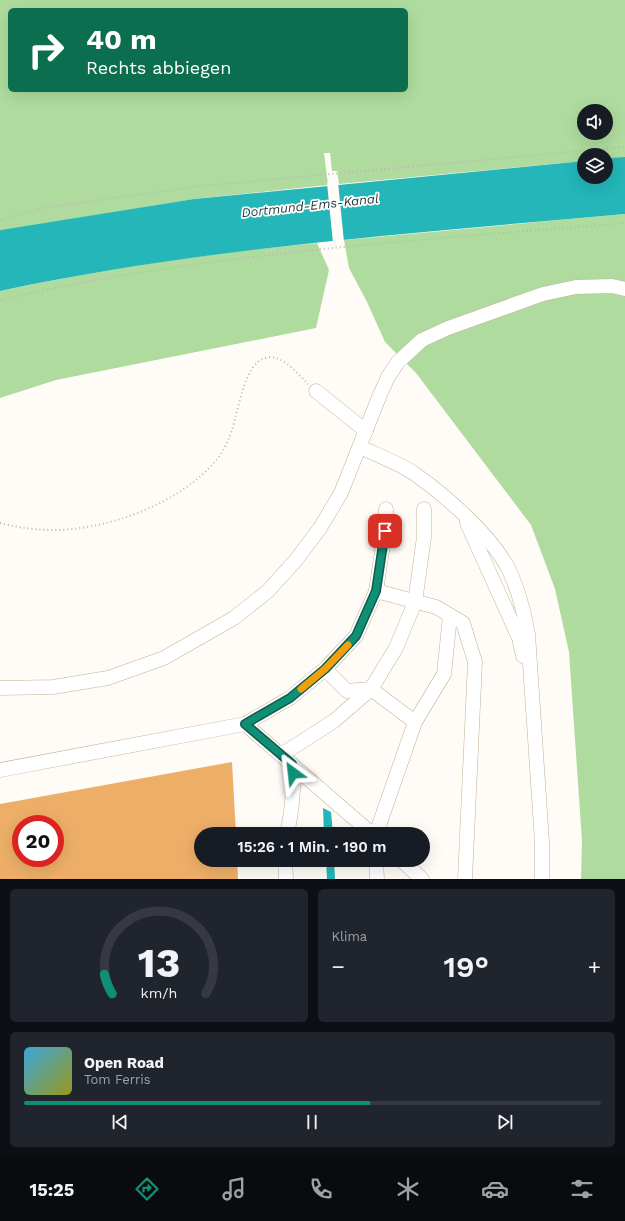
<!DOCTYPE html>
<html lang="de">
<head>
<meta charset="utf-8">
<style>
  :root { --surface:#171b24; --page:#20242c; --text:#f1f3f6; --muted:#9ea1a6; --line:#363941; --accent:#118f75 }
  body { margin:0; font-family:"Work Sans",sans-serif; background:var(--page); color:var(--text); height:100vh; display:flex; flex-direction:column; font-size:15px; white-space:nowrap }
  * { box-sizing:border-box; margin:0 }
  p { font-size:13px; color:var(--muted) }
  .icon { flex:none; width:22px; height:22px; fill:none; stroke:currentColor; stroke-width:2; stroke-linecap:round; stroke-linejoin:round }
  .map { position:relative; height:879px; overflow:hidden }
  .side { display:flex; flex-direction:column; gap:10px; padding:10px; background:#0d0f14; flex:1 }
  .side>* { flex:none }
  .top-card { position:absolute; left:8px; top:8px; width:400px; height:84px; border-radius:6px; box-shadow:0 4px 16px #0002; background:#0b6e4f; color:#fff; overflow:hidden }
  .controls { position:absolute; left:577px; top:104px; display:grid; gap:8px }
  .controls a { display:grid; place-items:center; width:36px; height:36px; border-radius:50%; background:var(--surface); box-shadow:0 4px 16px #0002; font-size:20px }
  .speed { position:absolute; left:12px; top:815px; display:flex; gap:8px; font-size:20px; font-weight:700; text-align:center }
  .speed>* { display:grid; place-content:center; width:52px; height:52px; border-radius:50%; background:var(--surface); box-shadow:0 4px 16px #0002; line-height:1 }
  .speed .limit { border:6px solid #d22; background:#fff; color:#111 }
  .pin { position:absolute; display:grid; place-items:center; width:34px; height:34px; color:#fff; margin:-17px; border-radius:8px; box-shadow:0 2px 6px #0006 }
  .me { position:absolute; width:44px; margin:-22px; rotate:330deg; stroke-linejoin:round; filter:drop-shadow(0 0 3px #0008) }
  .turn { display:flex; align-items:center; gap:14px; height:84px; padding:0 12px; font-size:18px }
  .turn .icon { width:52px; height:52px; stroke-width:2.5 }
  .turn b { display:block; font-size:28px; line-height:34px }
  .big { font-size:30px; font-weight:600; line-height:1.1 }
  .side .tile { flex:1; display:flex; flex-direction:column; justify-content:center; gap:6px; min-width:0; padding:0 14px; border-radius:6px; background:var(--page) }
  .side .dial { align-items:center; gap:0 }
  .dial svg { height:104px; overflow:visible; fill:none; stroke:var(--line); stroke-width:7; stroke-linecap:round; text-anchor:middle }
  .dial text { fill:var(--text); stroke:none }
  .song { display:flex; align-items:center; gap:12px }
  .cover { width:48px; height:48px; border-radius:6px; background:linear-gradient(135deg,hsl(200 70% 55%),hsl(60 70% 35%)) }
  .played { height:4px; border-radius:2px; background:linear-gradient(90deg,var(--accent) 60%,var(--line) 60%) }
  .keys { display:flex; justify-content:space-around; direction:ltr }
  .heat { display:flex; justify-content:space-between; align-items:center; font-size:22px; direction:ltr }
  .side .tiles { flex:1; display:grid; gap:10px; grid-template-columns:1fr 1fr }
  .tile:last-child { grid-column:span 2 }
  .trip { position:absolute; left:194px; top:827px; width:236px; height:40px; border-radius:20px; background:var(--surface); box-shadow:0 4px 16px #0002; font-weight:600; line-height:40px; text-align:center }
  .menu { display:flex; height:64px; justify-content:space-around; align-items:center; background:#090b0e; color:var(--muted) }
  .menu .icon { width:28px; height:28px }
  .menu .active { color:var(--accent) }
  .menu b { font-size:18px; color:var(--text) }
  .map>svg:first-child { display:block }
</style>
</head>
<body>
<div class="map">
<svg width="625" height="879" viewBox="0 0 625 879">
  <rect width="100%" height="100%" fill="#fffbf6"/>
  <!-- green -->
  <g fill="#afdc9e" fill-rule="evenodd">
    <path d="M0,0h625v157l-19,1v-3h-22v6l-245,23 -2,-13h-5l-2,-18h-6l4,32 -134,14 -194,32zM10,10h396v80h-396zM584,111h22v22h-22z"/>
    <path d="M625,214v665h-44l1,-38 -13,-189 -14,-63 -24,-64 -115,-152 -31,-31 -18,-40 -18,-34 -5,-28z"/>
    <path d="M317,243l12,27 -13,58 -260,52 -56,18v-107c105,-22 210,-38 317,-48z"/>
  </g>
  <!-- water -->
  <g fill="#24b6b9">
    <path d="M625,157v57c-209,19 -419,33 -625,77v-60l1,-1 193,-31 390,-38v16h22v-19z"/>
    <path d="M323,808l8,4 2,22h-9z"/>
    <path d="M326,860h8l1,19h-8z"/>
  </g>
  <!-- pier -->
  <path fill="#fffbf6" d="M338,182l6,60 -11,1 -6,-60z"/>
  <!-- building -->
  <path fill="#edaf68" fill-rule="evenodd" d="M232,762l4,72h-35v26h36l1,19h-238v-75zM21,824h34v34h-34z"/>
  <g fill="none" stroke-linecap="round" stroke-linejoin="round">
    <defs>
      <g id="minor">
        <path d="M316,391l50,40"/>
        <path d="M360,447c17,8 39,16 55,27 31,22 77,62 94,96 10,21 15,42 19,64l14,208v37"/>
        <path d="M467,523l52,115 4,18"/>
        <path d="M376,591l60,16 27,16 12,39 -10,217"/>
        <path d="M325,669l22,22 24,-2 44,33"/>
        <path d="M0,688l53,-1 55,-9 56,-20 70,-40 34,-27 28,-31 24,-32 21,-35 38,-96 9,-20 10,-15 24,-22 26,-12 95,-34 33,-7 36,-1 13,3"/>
        <path d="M245,724l127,110"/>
        <path d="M281,755l53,-34 37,-32 25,-41 19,-46 9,-65v-28"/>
        <path d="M0,770l245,-46 45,-26 35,-29 31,-33 20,-45 9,-60 1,-22"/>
        <path d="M287,834c5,-23 8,-46 5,-70"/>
        <path d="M376,834l39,-112 29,-48 6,-58"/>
        <path d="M285,860l1,19"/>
        <path d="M376,860l1,19"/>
        <path d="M401,860l21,19"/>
      </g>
    </defs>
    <!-- minor casing -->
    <use href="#minor" stroke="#c2b297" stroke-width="15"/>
    <!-- path -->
    <g stroke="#bbb6b0" stroke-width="2" stroke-dasharray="1 3" stroke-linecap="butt">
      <path d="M0,220l43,-12 157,-22 425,-39"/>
      <path d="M0,300c205,-48 416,-59 625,-77"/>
      <path d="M0,523c17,4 33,7 51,7 55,1 131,-27 166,-71 5,-5 9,-14 12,-21 8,-18 13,-64 29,-76 19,-15 37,9 50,22"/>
    </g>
    <!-- minor -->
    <use href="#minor" stroke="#fff" stroke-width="14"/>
  </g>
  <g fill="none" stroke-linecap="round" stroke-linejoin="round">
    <defs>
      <path id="route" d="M293,773l-1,-9 -47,-40 45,-26 35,-29 31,-33 20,-45 9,-60"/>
    </defs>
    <!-- route casing -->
    <use href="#route" stroke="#0b5d4c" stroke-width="10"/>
    <!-- route -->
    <use href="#route" stroke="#118f75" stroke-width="7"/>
    <!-- slow -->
    <path stroke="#f59e0b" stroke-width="7" d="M301,689l24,-20 23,-24"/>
  </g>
  <g text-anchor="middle" stroke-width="3.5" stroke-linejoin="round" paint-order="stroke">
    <!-- water labels -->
    <g font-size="13" font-style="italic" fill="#1f3636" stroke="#fff">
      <text transform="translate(310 205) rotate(-6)" y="5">Dortmund-Ems-Kanal</text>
    </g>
  </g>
</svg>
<div class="controls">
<a><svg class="icon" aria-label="sound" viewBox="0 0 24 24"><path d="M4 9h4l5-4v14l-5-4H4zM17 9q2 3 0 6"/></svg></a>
<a><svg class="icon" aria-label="layers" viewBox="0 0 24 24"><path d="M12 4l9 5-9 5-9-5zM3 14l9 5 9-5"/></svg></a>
</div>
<div class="speed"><div class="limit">20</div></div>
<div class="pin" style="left:385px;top:531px;background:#d93025"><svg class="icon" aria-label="arrive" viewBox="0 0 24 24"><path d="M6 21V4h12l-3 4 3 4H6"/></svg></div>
<svg class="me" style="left:293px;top:773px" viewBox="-20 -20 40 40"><path d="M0-17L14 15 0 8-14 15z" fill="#118f75" stroke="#fff" stroke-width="4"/></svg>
<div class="trip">15:26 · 1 Min. · 190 m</div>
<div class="top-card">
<div class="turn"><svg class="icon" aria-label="right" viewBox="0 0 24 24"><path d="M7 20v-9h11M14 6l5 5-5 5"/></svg><div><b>40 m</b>Rechts abbiegen</div></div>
</div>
</div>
<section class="side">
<div class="tiles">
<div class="tile dial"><svg viewBox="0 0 100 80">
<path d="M14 69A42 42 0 1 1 86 69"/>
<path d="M14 69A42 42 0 0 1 8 54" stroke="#118f75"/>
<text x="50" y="56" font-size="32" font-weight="700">13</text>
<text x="50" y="72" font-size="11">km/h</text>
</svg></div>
<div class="tile"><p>Klima</p>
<div class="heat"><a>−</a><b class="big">19°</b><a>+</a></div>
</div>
<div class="tile">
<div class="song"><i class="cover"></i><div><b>Open Road</b><p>Tom Ferris</p></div></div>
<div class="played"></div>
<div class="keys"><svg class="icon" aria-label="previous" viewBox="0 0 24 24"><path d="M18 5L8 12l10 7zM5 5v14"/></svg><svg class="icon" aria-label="pause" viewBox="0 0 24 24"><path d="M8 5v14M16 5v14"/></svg><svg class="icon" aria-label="next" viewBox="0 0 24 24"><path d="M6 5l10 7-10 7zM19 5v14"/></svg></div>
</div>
</div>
</section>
<nav class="menu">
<b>15:25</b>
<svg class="icon active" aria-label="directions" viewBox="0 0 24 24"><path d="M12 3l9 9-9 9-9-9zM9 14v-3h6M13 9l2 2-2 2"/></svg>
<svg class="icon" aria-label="music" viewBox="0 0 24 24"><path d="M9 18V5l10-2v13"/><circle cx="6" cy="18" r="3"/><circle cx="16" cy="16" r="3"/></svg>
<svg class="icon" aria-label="phone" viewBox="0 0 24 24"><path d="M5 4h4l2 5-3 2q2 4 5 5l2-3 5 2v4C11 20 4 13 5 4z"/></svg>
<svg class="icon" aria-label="climate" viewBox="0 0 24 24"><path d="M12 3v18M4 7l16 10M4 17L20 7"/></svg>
<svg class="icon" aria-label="car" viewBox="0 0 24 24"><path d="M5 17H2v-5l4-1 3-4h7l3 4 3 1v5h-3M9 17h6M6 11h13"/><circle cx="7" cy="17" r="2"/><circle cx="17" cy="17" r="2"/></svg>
<svg class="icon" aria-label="filters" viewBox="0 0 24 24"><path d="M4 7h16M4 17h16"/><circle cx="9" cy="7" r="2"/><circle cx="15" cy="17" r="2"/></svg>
</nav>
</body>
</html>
